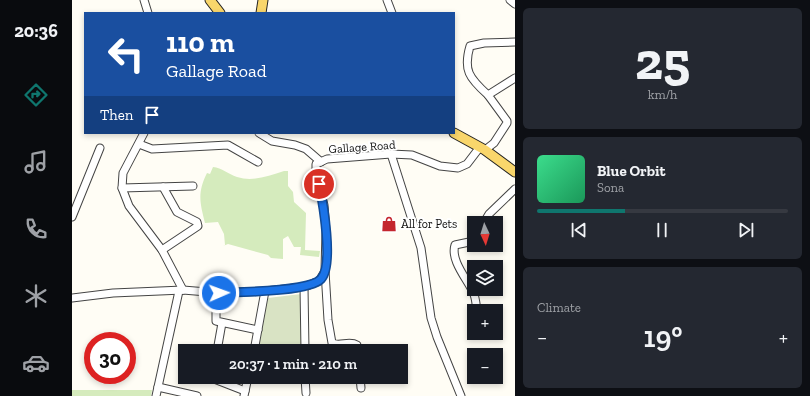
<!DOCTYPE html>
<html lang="en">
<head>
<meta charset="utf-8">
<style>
  :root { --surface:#171b24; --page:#242831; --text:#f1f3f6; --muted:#9ea1a6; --line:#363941; --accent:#0f766e }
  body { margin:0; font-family:"Zilla Slab",serif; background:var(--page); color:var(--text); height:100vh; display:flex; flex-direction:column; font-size:15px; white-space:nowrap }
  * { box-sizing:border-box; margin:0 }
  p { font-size:13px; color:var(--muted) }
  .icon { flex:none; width:22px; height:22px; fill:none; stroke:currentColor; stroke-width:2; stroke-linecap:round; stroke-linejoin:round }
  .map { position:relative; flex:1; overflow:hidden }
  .sheet { display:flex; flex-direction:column; gap:8px; padding:8px; background:#0d0f14; width:295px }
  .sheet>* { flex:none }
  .top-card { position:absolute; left:12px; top:12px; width:371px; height:122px; border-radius:0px; box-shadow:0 2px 6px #0003; background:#1a4fa0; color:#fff; overflow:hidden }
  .needle { width:26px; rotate:176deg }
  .controls { position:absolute; left:395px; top:216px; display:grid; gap:8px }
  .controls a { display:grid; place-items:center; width:36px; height:36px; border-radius:0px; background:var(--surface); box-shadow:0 2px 6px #0003; font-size:20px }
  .speed { position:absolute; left:12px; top:332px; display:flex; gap:8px; font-size:20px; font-weight:700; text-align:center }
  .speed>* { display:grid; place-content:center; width:52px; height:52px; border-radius:50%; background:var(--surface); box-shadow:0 2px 6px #0003; line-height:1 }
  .speed .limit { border:6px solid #d22; background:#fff; color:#111 }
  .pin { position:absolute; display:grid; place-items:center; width:34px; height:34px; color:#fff; margin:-17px; border:2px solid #fff; border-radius:50%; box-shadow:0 1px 4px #0007 }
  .me { position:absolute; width:44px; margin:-22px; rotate:88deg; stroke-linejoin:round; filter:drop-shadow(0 0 3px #0008) }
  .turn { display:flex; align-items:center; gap:14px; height:84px; padding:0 16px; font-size:18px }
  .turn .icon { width:52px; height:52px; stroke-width:2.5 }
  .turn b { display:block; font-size:28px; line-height:34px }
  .then { display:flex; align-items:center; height:38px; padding:0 16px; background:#0003; gap:8px; font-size:15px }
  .big { font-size:30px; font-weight:600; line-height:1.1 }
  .sheet .widget { flex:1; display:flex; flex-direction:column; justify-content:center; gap:6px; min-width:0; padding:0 14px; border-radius:6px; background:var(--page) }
  .sheet .dial { align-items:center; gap:0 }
  .dial b { font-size:52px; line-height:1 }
  .song { display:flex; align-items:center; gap:12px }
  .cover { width:48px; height:48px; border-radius:6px; background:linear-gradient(135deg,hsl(150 70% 55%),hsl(150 70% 35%)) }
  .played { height:4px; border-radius:2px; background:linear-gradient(90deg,var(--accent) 35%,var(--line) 35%) }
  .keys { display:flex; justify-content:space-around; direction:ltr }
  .heat { display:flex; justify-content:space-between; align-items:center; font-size:22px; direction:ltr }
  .trip { position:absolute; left:106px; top:344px; width:230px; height:40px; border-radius:0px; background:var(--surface); box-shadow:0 2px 6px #0003; font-weight:600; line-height:40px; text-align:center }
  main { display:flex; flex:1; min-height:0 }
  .menu { display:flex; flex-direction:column; width:72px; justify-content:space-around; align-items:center; background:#090b0e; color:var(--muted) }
  .menu .icon { width:28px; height:28px }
  .menu .active { color:var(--accent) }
  .menu b { font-size:18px; color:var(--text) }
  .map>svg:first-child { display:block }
</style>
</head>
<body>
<main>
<nav class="menu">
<b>20:36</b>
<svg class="icon active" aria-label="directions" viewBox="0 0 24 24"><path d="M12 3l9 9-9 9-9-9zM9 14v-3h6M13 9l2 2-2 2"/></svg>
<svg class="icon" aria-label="music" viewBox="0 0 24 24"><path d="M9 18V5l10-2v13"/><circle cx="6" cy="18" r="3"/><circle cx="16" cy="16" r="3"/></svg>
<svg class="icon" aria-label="phone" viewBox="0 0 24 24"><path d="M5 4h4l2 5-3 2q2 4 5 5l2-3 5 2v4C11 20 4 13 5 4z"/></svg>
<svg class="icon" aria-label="climate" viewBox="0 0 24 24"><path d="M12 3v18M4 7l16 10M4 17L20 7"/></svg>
<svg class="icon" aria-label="car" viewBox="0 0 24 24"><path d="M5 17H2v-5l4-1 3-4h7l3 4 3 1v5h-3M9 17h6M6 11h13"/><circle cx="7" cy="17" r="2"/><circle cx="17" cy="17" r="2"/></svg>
</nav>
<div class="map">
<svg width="443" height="396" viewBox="0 0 443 396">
  <rect width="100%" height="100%" fill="#fffdf5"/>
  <!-- green -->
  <g fill="#d5ebbd">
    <path d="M141,167c9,1 15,7 24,10 16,5 31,-1 47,-6h4v15l5,6 1,10 12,11 -1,37 15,1 -1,6 -19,-2 1,-8h-7l-6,-11 -5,3v20l-12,-1 -3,-3 -40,-11 -5,2 2,-1 -1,-11 -6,-12 -13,1c-5,-20 -8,-30 2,-50l3,1z"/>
    <path d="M0,390h80l-1,6h-79z"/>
  </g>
  <!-- cemetery -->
  <g fill="#d9e3c4">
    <path d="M229,294l1,57h-44l10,-53z"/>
    <path d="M198,377h32l1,7z"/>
  </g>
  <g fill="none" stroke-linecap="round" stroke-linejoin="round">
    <defs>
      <g id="minor">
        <path d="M72,0l4,13"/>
        <path d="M315,0l5,13"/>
        <path d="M438,0l5,4"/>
        <path d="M416,95c-19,-17 -25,-25 -18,-49l14,-3 31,-1"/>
        <path d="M72,133l-21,40 -1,15 7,18 33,44 21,40"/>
        <path d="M187,133l13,8 23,4 11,4 15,13"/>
        <path d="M67,144l13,5 76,-4 30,17"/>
        <path d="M413,150l9,-7 13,-20v-2l-19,-26 27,-17"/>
        <path d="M319,154l30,94 10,70 6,19 24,59"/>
        <path d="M50,188l71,-2"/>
        <path d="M0,217l28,-69"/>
        <path d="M415,223l-1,-4 3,-5 26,-25"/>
        <path d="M402,241l-19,4c-5,15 12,34 18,47 3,6 3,13 4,19"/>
        <path d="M90,250l36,-24 -1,-4 -20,-10 -14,-25"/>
        <path d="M253,271l3,49 4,23c8,4 17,-3 25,2l1,6"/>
        <path d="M232,287l1,64"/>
        <path d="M147,293l-3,16v12l42,9"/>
        <path d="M0,298l41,-5 70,-3 36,3 46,-2 39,-4 15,-6 6,-10 1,-40 -2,-26 -8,-31v-10l11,-5 64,-5 21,1 28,11 18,2 9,-4 13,-17"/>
        <path d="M145,351l5,-28"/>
        <path d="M182,351l11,-60"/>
        <path d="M112,368l1,1"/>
        <path d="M137,377l36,14"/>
        <path d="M233,377l1,16"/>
        <path d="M288,377l1,11"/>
        <path d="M86,387l39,9"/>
        <path d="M84,396l23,-105"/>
        <path d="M172,396l4,-19"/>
      </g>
      <g id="major">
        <path d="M138,0l10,13"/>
        <path d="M189,13l2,-13"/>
        <path d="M382,133l31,17 30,22"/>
      </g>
    </defs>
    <!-- minor casing -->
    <use href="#minor" stroke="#444" stroke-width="9"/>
    <!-- major casing -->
    <use href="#major" stroke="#222" stroke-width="11"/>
    <!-- minor -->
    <use href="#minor" stroke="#fff" stroke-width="7"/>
    <!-- major -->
    <use href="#major" stroke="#f9d66b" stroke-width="9"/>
  </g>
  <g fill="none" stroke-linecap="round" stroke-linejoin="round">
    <defs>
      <path id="route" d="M147,293c19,-1 90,-1 102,-14 13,-14 2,-76 -2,-95"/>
    </defs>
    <!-- route casing -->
    <use href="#route" stroke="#114b97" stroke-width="10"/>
    <!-- route -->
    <use href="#route" stroke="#1a73e8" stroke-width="7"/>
  </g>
  <!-- icons -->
  <defs>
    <symbol id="shop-bare" viewBox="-9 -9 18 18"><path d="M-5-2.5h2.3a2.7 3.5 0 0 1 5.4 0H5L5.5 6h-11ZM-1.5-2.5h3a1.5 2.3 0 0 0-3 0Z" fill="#c4262e" stroke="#fff" stroke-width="2.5" paint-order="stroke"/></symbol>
  </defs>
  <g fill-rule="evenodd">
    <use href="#shop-bare" x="306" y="213" width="22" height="22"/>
  </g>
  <g text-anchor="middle" stroke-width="4" stroke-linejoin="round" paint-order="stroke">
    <!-- street labels -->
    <g font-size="12" fill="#111" stroke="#fff">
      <text transform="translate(290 147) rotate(-4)" y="4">Gallage Road</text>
    </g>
    <!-- poi labels -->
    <g font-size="12" fill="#111" stroke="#fff" text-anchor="start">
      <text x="329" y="228">All for Pets</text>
    </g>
  </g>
</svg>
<div class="controls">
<a><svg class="needle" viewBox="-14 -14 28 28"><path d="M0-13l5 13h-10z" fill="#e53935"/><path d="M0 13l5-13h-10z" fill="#9ea1a6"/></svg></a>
<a><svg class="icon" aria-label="layers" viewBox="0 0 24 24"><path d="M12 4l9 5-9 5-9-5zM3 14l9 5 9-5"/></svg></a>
<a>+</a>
<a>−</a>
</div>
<div class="speed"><div class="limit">30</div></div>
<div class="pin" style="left:247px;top:184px;background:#d93025"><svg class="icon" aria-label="arrive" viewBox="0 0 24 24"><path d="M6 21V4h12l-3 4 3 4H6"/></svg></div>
<svg class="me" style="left:147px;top:293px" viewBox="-20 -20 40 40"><circle r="17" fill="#1a73e8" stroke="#fff" stroke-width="3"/><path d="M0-11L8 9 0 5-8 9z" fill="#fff"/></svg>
<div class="trip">20:37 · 1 min · 210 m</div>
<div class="top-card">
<div class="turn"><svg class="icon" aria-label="left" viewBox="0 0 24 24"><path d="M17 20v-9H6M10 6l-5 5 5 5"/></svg><div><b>110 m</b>Gallage Road</div></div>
<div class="then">Then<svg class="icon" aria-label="arrive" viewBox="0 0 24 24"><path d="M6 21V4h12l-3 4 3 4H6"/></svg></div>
</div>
</div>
<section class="sheet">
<div class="widget dial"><b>25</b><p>km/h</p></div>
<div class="widget">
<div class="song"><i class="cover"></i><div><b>Blue Orbit</b><p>Sona</p></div></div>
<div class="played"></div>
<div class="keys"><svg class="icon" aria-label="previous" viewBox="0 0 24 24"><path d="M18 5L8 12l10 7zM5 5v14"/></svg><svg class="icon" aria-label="pause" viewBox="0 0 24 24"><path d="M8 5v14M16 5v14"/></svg><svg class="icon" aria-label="next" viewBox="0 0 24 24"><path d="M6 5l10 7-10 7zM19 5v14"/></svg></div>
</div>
<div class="widget"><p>Climate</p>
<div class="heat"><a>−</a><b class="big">19°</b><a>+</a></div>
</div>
</section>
</main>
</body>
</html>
